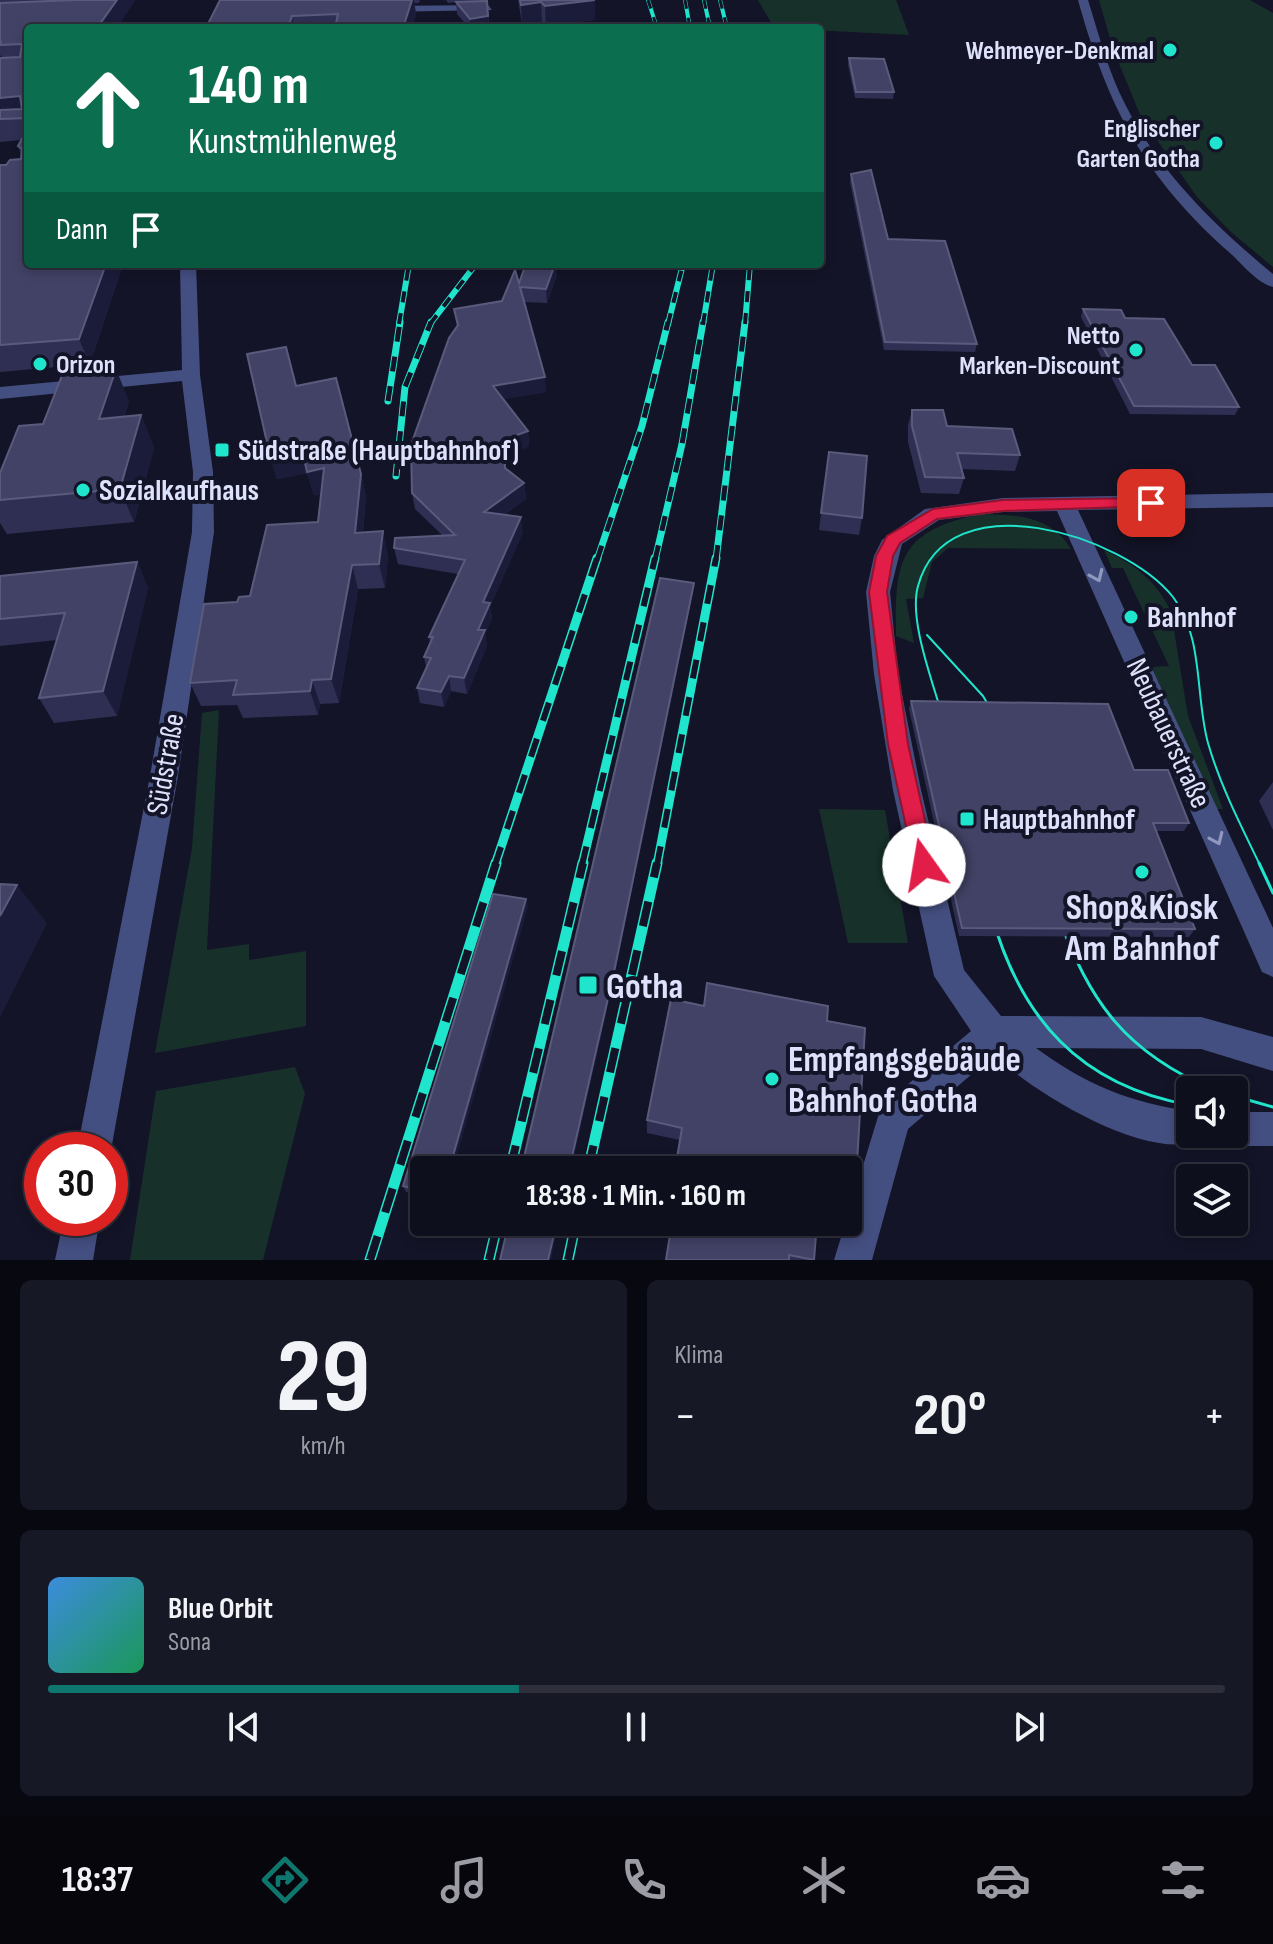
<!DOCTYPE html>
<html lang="de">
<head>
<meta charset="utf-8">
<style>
  :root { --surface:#0e0f1d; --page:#171826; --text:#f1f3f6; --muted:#9b9ca4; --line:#2e2f3b; --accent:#0f766e }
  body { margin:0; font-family:"Sofia Sans Condensed",sans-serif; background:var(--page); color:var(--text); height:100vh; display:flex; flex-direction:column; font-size:30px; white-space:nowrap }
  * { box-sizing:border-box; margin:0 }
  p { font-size:26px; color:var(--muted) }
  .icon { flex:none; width:44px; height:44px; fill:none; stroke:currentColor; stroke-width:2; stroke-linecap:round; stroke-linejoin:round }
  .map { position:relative; height:1260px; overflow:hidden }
  .side { display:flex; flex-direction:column; gap:20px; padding:20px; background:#080810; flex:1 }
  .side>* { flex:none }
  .top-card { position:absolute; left:24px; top:24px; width:800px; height:244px; border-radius:8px; box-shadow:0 4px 12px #0003,0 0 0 2px var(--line); background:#0b6e4f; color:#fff; overflow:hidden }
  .fabs { position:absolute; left:1176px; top:1076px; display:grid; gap:16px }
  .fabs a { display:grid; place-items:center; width:72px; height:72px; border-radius:8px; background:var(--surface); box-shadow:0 4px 12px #0003,0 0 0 2px var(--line); font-size:40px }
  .speed { position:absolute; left:24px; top:1132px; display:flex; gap:16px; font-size:40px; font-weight:700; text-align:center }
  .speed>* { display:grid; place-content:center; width:104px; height:104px; border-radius:50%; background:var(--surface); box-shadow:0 4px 12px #0003,0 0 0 2px var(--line); line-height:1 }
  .speed .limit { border:12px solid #d22; background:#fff; color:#111 }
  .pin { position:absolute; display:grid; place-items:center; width:68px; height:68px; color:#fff; margin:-34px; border-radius:16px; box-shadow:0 4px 12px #0006 }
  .me { position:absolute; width:88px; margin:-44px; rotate:347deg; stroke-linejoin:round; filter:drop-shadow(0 0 6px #0008) }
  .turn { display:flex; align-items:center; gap:28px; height:168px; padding:0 32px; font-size:36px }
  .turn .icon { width:104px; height:104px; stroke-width:2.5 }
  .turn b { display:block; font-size:56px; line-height:68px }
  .then { display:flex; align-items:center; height:76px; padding:0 32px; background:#0003; gap:16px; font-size:30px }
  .big { font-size:60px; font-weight:700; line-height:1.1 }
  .side .widget { flex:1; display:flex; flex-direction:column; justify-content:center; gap:12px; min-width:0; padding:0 28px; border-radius:12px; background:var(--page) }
  .side .dial { align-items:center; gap:0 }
  .dial b { font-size:104px; line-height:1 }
  .song { display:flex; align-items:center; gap:24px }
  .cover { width:96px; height:96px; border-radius:12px; background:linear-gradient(135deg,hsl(210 70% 55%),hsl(150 70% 35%)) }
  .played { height:8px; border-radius:4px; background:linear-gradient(90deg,var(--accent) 40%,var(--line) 40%) }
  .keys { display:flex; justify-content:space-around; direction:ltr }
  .heat { display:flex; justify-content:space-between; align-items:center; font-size:44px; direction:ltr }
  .side .tiles { flex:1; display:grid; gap:20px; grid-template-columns:1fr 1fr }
  .widget:last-child { grid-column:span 2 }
  .trip { position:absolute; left:410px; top:1156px; width:452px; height:80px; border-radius:8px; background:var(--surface); box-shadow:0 4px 12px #0003,0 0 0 2px var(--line); font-weight:700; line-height:80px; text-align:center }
  .menu { display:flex; height:128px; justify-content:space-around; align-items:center; background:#06060c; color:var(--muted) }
  .menu .icon { width:56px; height:56px }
  .menu .current { color:var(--accent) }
  .menu b { font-size:36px; color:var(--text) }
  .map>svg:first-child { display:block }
</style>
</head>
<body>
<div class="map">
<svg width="1273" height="1260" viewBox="0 0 1273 1260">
  <rect width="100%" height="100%" fill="#131427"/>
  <!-- green -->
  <g fill="#17312a">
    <path d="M758,0h138l13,35 -135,-7z"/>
    <path d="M1099,0h151l23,13v254l-42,-35 -34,-35 -56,-80 -28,-68z"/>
    <path d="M980,514c37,1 70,1 91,35l-123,-1 -16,14 -9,36 -17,1 8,44 -18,-7c-1,-77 3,-104 84,-122z"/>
    <path d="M1104,550c30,14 53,31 67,62l17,104 35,93h-7l-66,-142 19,-1 -46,-98h-11z"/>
    <path d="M219,710l-12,240 42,-6v16l57,-9v75l-151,27 37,-205 10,-135z"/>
    <path d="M819,809l66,1 23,133h-60z"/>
    <path d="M295,1067l10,27 -42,166h-133l26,-169z"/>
  </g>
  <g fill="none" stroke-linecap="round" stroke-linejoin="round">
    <!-- minor -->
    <g fill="#444f81" fill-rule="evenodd">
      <path d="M1078,0h10c11,35 20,71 37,104 34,68 90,122 148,170v13c-16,-4 -31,-23 -43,-34 -85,-75 -122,-145 -152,-253z"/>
      <path d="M488,5l4,5 -110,2 -5,-3 5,-3z"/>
      <path d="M180,264h16l4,111 13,97 1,60 -36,244 -68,380v-6h-33l73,-374 42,-244 1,-60 -11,-91 -182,18v-12l182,-17z"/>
      <path d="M1273,493v14l-195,3 195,418v49l-11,-5 -205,-461 -54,1 -64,8 -37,24 -12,48 8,82 23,116 43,180 37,46 200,1 72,20v34l-72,-22 -165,-1c49,36 94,55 154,63v23h15l-3,6c-55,23 -169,-48 -208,-85l-86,74 -36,131h-38l47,-153 90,-76 -37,-55 -41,-186 -19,-116 -8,-82 8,-36 8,-16 43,-31 78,-11z"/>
      <path d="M1234,1112h39v34h-39l-12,-5 -3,-7h15z"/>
      <path d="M64,1218h36l-7,42h-38z"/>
    </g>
    <!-- tram-far1 -->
    <g stroke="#20e5cd" stroke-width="2">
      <path d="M927,635l56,61 14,24"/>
      <path d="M944,722c-9,-35 -36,-101 -26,-136 29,-107 206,-51 255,11 31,40 22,99 35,146 12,42 33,83 52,122"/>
    </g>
    <!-- tram -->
    <g stroke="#20e5cd" stroke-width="3">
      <path d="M1259,863l14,30"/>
      <path d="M991,913c29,105 89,173 199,192"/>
      <path d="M1058,915c31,88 69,138 156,175"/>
      <path d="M1234,1096l39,11"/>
    </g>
    <defs>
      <g id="rail-far4">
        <path d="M648,0l9,28"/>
        <path d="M685,0l5,28"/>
        <path d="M704,0l6,28"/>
        <path d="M720,0l7,28"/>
      </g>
      <g id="rail-far3">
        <path d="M399,324l10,-60"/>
        <path d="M430,324l46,-60"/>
        <path d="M668,324l15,-60"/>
        <path d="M703,324l10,-60"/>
        <path d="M745,324l5,-60"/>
      </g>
      <g id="rail-far2">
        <path d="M388,401l12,-79"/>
        <path d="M396,476l9,-89 26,-65"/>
        <path d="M597,560l45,-134 26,-104"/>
        <path d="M655,560l27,-116 21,-122"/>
        <path d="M716,560l29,-238"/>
      </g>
      <g id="rail-far1">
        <path d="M495,865l102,-307"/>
        <path d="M582,865l73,-307"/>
        <path d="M657,865l59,-307"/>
      </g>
      <g id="rail">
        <path d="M510,1170l73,-307"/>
        <path d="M588,1170l69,-307"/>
        <path d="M370,1260l126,-397"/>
        <path d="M489,1260l9,-38"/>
        <path d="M568,1260l8,-38"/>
      </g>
    </defs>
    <!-- rail-far4 casing -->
    <use href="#rail-far4" stroke="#20e5cd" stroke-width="4"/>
    <!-- rail-far3 casing -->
    <use href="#rail-far3" stroke="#20e5cd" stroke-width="6"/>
    <!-- rail-far2 casing -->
    <use href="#rail-far2" stroke="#20e5cd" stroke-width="7"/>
    <!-- rail-far1 casing -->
    <use href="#rail-far1" stroke="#20e5cd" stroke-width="9"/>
    <!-- rail casing -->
    <use href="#rail" stroke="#20e5cd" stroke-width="11"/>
    <!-- rail-far4 -->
    <use href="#rail-far4" stroke="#131427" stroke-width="3" stroke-dasharray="9" stroke-linecap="butt"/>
    <!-- rail-far3 -->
    <use href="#rail-far3" stroke="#131427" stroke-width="4" stroke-dasharray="11" stroke-linecap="butt"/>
    <!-- rail-far2 -->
    <use href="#rail-far2" stroke="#131427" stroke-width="5" stroke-dasharray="15" stroke-linecap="butt"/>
    <!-- rail-far1 -->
    <use href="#rail-far1" stroke="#131427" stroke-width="6" stroke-dasharray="19" stroke-linecap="butt"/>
    <!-- rail -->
    <use href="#rail" stroke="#131427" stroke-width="8" stroke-dasharray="25" stroke-linecap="butt"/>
  </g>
  <!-- wall -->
  <g fill="#2e2f53">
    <path d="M0,0h135l-18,27 91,-3 12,-24h200l-1,3h-5l2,11 -4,14h-384v236h95l-33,100 -90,8v-207h6l15,-6v-5l-3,-8 3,-6 -21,2v-84h3l-3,-3z"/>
    <path d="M446,0h42l1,28h-20l-12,-14 -1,-12 -8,1z"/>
    <path d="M518,0h77v20l-49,6 -4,-4 -20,2z"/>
    <path d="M849,58l45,34 -1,7 -38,-1 -7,-33z"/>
    <path d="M851,174l37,65 89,105 -2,8 -91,-2 -34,-168z"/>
    <path d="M557,275l-10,28 -23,-1 22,90 -42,7 24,32 1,15 -13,6 -11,12 1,5 18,14 2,16 -22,16 19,17 -33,75 2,11 -7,16 2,12 -20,48 -16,-3 -7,16 -24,-4 -3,-15 9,-21 -2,-10 6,-13 -1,-7 29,-63 -60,-10 -4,-16 48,-13 -27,-26 -3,-16 45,-166 -3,-18 48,-8 17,-18z"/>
    <path d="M1083,309l42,9 67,47 47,42 -4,8 -105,-1 -49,-97z"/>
    <path d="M296,386l65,88 5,23 -3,35 25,23 -3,33 -27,1 -19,114 -19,1 -2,11 -75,3 -6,-13 -36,1 -11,-23 47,-81 13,-6 68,-74 3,-28 -7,1 -7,-22 -30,6 -7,-23z"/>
    <path d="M129,401l-5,16 17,-2 13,33 -20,74 -127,12 -7,-11v-50l43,-49z"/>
    <path d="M912,410l35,16 73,29 -5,16 -53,-2 2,9 -5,16 -38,-1 -13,-51v-17z"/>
    <path d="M829,452l33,66 -3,17 -40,-5z"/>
    <path d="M137,562l11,26 -31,128 -63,7 -15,-25 18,-58 -57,6v-70z"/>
    <path d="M911,701l223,69 55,53 -5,8h-27l38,98 -6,8 -230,-1 -50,-227z"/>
    <path d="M1273,782v48l-14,-29z"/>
    <path d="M528,907l-104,263v26l-18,-4 -3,-6z"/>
    <path d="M704,1006l123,15 29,159 -5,11h-3v-21l-168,-30 -33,-7v-13z"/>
    <path d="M672,1222l142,38h-148z"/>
  </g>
  <!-- shaded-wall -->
  <g fill="#1b1c3a">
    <path d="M117,0h18l-18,28h-20z"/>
    <path d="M412,0h2l2,14 -4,14h-9z"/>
    <path d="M595,0v20l-49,6 -1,-20z"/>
    <path d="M487,1l2,27h-19v-9z"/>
    <path d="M541,2l1,20 -20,2 -1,-19z"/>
    <path d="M292,16l2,12h-6z"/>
    <path d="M20,96l8,21 -28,2v-21z"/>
    <path d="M106,264h17l-33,100 -11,-25z"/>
    <path d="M555,264h1l1,11 -10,28 -1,-14z"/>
    <path d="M116,369l13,32 -16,50 -14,-32z"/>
    <path d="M545,377l1,15 -51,9 -2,-15z"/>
    <path d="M141,415l13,33 -20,74 -14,-33z"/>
    <path d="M528,431l1,15 -13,6 -11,12 1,19 -2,-35 10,-12z"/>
    <path d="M302,449l22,19 6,24 -16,3 -7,-22 -30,6 -7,-23z"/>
    <path d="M361,474l5,23 -5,59 -6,-23z"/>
    <path d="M524,483l2,16 -40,29 -2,-16z"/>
    <path d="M521,517l2,15 -33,75 2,11 -7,16 2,12 -20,48 -3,-16 14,-48 5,-28z"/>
    <path d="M383,531l5,24 -3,33 -6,-24z"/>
    <path d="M137,562l11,26 -31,128 -14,-25z"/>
    <path d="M352,565l6,24 -19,114 -8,-24z"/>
    <path d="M694,583l-1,8 -79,388 -43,191h-2z"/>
    <path d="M449,676l2,15 -7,16 -3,-15z"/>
    <path d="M312,680l8,24 -2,11 -8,-24z"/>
    <path d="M17,885l30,38 -47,94v-101z"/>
    <path d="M526,899l2,8 -75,263h-4z"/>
    <path d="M557,1222h2l-8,38h-3z"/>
  </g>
  <!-- building -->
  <g fill="#414265" stroke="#5a5b7c" stroke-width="2">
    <path d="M75,0h42l-20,28 111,-4 12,-24h192l-9,28h-68l3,-14 -46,2 -4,12h-260v90l-28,1v-9l22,-1 -2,-13 -20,2v-40l20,-1 2,-13 -22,1 1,-3 -1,-1v-38z"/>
    <path d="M520,0h75l-50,6 -4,-4 -20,3z"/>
    <path d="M487,1l1,15 -18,3 -14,-17z"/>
    <path d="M849,58l35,1 10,33h-38z"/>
    <path d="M28,128v136h78l-27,75 -79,6v-180h6l4,-5 11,-1 1,-10 -4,-3z"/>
    <path d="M871,170l17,69 57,2 32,103 -92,-2 -34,-168z"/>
    <path d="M526,264h29l-9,25 -26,-2 25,90 -52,9 35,45 -14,5 -10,12 1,20 19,15 -40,29 37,5 -38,85 7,1 -12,27h7l-21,48 -15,-2 -8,16 -24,-4 14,-30 -7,-1 9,-20h-4l36,-77 -71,-12 1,-10 60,-3 -43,-42 -1,-48 38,-107 9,-13 -4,-16 48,-8 13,-31 4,13z"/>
    <path d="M1083,309l38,1 4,8 39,1 28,46h23l24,42 -105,-1z"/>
    <path d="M286,347l10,39 40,-8 25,96 -6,59 28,-2 -4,33 -27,1 -21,114 -19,1 -2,11 -77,4 4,-15 -47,3 14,-79 33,-2 2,-5 11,-1 17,-71 51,-3 6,-54 -17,4 -5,-23 -32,7 -23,-102z"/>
    <path d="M116,369l-17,50 42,-4 -21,74 -120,11v-27l19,-47 24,-2 20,-51z"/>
    <path d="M912,410h31l4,16 65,3 8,26 -63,-2 7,25 -39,-1 -13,-51z"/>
    <path d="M829,452l38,4 -5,62 -41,-5z"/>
    <path d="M137,562l-34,129 -64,7 26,-85 -65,6v-43z"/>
    <path d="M660,578l34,5 -80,389 -45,198h-48z"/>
    <path d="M911,701l197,3 26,66h34l21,53h-36l42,106 -233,-1z"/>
    <path d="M0,884l17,1 -17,31z"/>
    <path d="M493,894l33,5 -77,271h-25v21l-21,-5z"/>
    <path d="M707,983l121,23 -1,15 38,7 -9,152 -8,-2v-8h-173l7,-42 -35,-8 24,-121 33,7z"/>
    <path d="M509,1222h48l-9,38h-48z"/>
    <path d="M672,1222h145l-3,38 -25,-5v5h-123z"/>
  </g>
  <!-- one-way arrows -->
  <defs><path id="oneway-chevron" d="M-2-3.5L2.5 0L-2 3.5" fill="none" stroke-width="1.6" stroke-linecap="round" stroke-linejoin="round" transform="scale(2)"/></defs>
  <g stroke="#9198be">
    <use href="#oneway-chevron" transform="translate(1097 576) rotate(66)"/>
    <use href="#oneway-chevron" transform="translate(1217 839) rotate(66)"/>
  </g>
  <!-- route -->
  <path fill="#e11d48" stroke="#92132f" stroke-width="2" d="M1151,498l6,1v7l-154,5 -66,8 -37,24 -7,13 -6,36 21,152 27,121 -3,7 -8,3 -8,-3 -28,-128 -19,-152 7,-36 11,-20 46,-27 70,-9z"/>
  <!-- markers -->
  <g fill="#20e5cd" stroke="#131427" stroke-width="3">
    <circle cx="1170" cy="50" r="8"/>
    <circle cx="1216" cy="143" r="8"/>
    <circle cx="1136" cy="350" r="8"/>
    <circle cx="40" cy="364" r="8"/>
    <rect x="214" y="442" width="16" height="16" rx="4"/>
    <circle cx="83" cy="490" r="8"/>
    <circle cx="1131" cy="617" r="8"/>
    <rect x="959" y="811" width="16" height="16" rx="4"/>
    <circle cx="1142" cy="872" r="8"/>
    <rect x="578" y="975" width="20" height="20" rx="4"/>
    <circle cx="772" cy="1079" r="8"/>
  </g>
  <g text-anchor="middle" stroke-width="8" stroke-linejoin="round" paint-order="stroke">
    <!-- far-poi labels -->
    <g font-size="26" font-weight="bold" fill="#dee1fb" stroke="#131427" text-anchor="end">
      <text x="1154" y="59">Wehmeyer-Denkmal</text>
      <text x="1200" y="137">Englischer<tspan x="1200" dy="30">Garten Gotha</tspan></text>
      <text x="1120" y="344">Netto<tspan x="1120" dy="30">Marken-Discount</tspan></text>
      <text x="56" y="373" text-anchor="start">Orizon</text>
    </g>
    <!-- poi labels -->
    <g font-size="30" font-weight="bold" fill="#dee1fb" stroke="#131427" text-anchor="start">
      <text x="238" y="460">Südstraße (Hauptbahnhof)</text>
      <text x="99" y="500">Sozialkaufhaus</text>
      <text x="1147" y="627">Bahnhof</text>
      <text x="983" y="829">Hauptbahnhof</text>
    </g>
    <!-- street labels -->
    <g font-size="30" fill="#dee1fb" stroke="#131427">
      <text transform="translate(1169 733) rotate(65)" y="10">Neubauerstraße</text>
      <text transform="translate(165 764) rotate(-80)" y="10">Südstraße</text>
    </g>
    <!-- near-poi labels -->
    <g font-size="36" font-weight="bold" fill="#dee1fb" stroke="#131427" text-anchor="start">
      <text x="1142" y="919" text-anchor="middle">Shop&amp;Kiosk<tspan x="1142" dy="41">Am Bahnhof</tspan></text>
      <text x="606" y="998">Gotha</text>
      <text x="788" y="1071">Empfangsgebäude<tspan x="788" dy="41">Bahnhof Gotha</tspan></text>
    </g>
  </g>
</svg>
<div class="fabs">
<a><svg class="icon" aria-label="sound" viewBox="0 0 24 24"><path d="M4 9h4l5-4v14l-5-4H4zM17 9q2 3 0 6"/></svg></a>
<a><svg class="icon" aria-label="layers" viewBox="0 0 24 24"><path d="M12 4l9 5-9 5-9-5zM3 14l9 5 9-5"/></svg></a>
</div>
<div class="speed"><div class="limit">30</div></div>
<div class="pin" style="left:1151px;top:503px;background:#d93025"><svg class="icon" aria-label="arrive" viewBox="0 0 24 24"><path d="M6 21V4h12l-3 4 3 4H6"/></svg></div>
<svg class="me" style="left:924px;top:865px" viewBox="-20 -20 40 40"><circle r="19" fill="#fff"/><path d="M0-13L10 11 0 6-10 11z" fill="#e11d48"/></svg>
<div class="trip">18:38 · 1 Min. · 160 m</div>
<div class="top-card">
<div class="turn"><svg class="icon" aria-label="ahead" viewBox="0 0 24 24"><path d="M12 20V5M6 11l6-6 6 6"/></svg><div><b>140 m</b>Kunstmühlenweg</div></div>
<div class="then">Dann<svg class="icon" aria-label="arrive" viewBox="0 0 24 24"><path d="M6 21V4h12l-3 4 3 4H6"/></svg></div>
</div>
</div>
<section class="side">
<div class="tiles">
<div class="widget dial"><b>29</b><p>km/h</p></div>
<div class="widget"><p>Klima</p>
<div class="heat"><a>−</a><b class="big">20°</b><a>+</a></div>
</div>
<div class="widget">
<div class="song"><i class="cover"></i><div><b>Blue Orbit</b><p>Sona</p></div></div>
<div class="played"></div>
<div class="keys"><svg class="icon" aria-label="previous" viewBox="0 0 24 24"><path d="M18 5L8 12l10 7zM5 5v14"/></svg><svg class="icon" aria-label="pause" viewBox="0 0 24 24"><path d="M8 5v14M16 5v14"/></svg><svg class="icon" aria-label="next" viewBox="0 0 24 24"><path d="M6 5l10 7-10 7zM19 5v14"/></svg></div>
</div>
</div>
</section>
<nav class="menu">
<b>18:37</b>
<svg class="icon current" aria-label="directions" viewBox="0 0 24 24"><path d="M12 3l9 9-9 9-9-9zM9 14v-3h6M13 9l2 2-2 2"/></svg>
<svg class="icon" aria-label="music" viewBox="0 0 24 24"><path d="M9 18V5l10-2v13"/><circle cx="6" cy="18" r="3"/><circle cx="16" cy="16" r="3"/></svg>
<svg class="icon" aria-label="phone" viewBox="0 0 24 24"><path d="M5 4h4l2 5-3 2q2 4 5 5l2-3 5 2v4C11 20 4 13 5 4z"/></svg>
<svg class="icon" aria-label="climate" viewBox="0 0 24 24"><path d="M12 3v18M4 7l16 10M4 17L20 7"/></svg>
<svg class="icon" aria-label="car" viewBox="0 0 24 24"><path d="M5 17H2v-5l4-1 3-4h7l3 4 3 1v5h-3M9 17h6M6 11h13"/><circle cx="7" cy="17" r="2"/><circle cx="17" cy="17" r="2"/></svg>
<svg class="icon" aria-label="filters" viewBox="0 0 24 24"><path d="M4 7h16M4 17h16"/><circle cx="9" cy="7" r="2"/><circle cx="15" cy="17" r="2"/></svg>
</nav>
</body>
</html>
